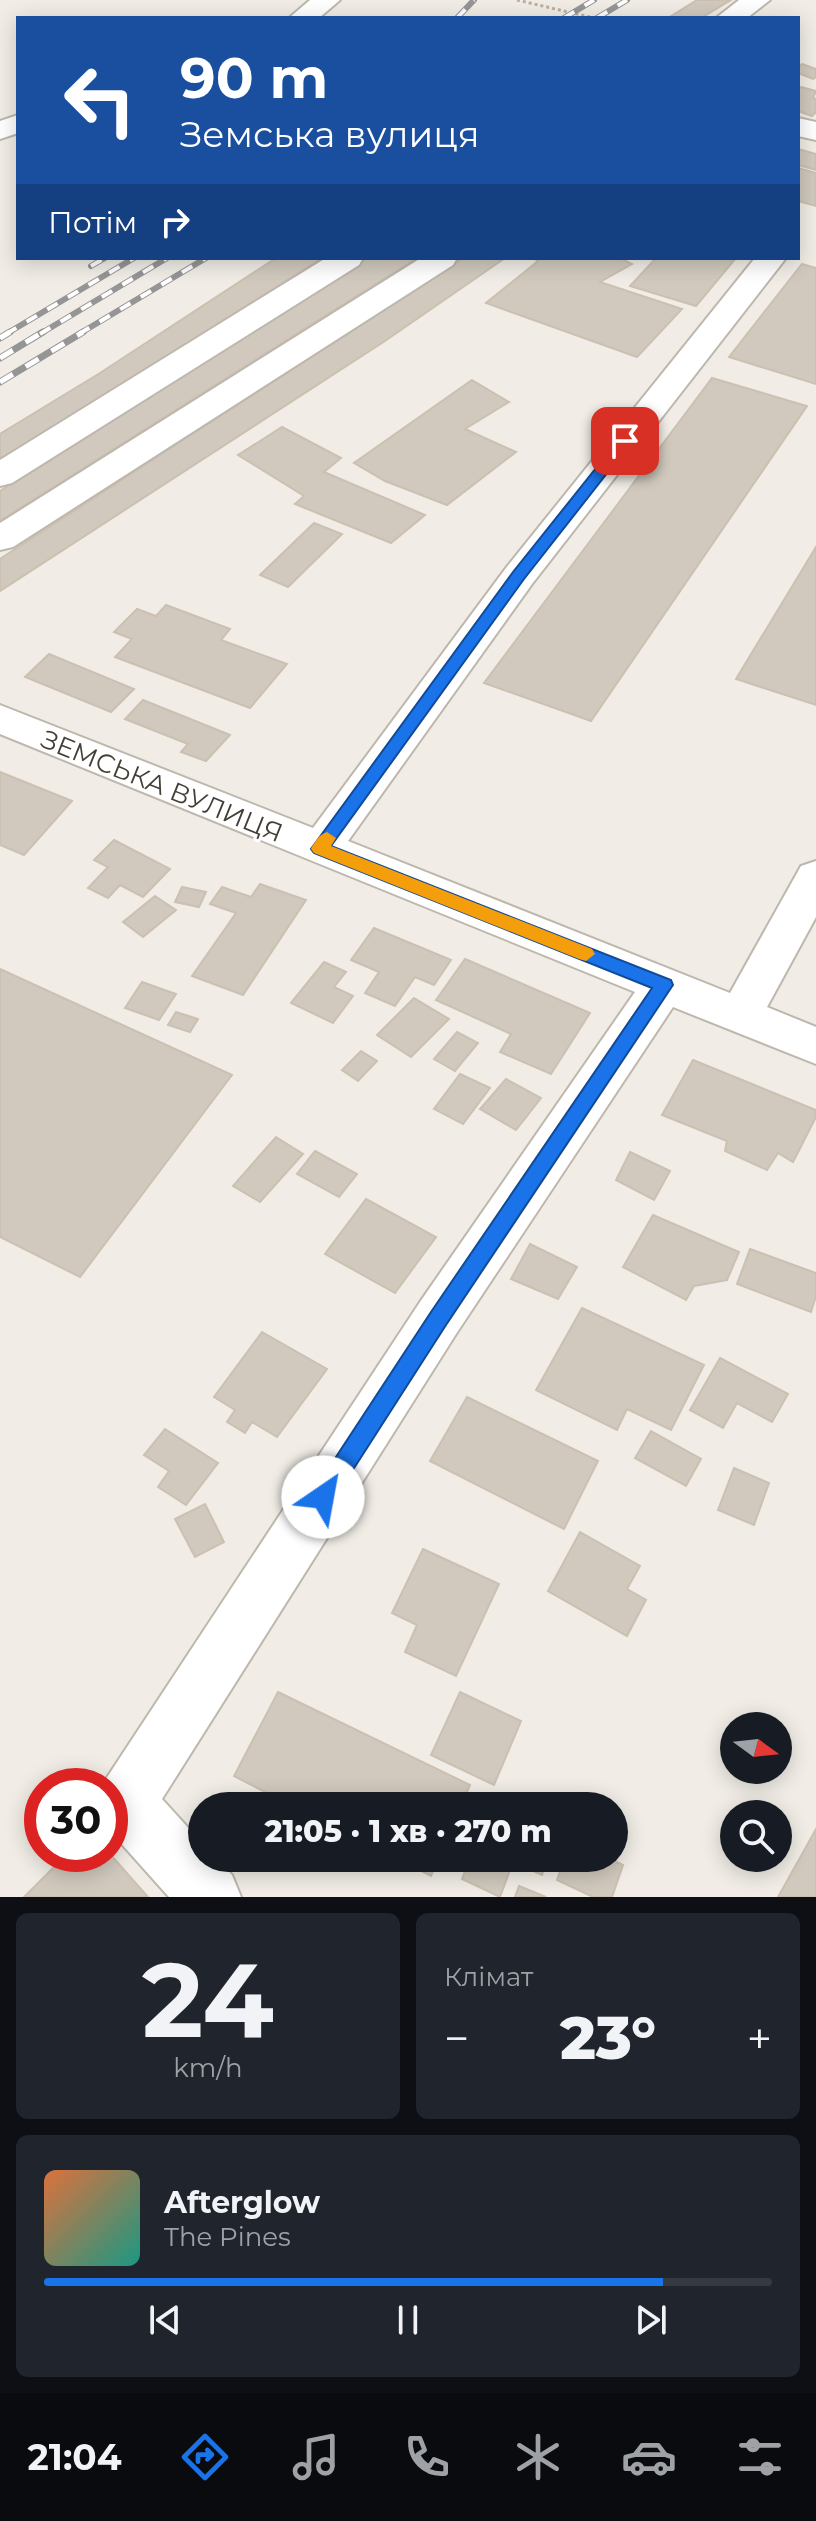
<!DOCTYPE html>
<html lang="uk">
<head>
<meta charset="utf-8">
<style>
  :root { --surface:#171b24; --page:#20242c; --text:#f1f3f6; --muted:#9ea1a6; --line:#363941; --accent:#1a73e8 }
  body { margin:0; font-family:Montserrat,sans-serif; background:var(--page); color:var(--text); height:100vh; display:flex; flex-direction:column; font-size:30px; white-space:nowrap }
  * { box-sizing:border-box; margin:0 }
  p { font-size:26px; color:var(--muted) }
  .icon { flex:none; width:44px; height:44px; fill:none; stroke:currentColor; stroke-width:2; stroke-linecap:round; stroke-linejoin:round }
  .map { position:relative; height:1897px; overflow:hidden }
  .side { display:flex; flex-direction:column; gap:16px; padding:16px; background:#0d0f14; flex:1 }
  .side>* { flex:none }
  .hud { position:absolute; left:16px; top:16px; width:784px; height:244px; border-radius:0px; box-shadow:0 4px 20px #0003; background:#1a4fa0; color:#fff; overflow:hidden }
  .needle { width:52px; rotate:105deg }
  .fabs { position:absolute; left:720px; top:1712px; display:grid; gap:16px }
  .fabs a { display:grid; place-items:center; width:72px; height:72px; border-radius:50%; background:var(--surface); box-shadow:0 4px 20px #0003; font-size:40px }
  .speed { position:absolute; left:24px; top:1768px; display:flex; gap:16px; font-size:40px; font-weight:700; text-align:center }
  .speed>* { display:grid; place-content:center; width:104px; height:104px; border-radius:50%; background:var(--surface); box-shadow:0 4px 20px #0003; line-height:1 }
  .speed .limit { border:12px solid #d22; background:#fff; color:#111 }
  .pin { position:absolute; display:grid; place-items:center; width:68px; height:68px; color:#fff; margin:-34px; border-radius:16px; box-shadow:0 4px 12px #0006 }
  .me { position:absolute; width:88px; margin:-44px; rotate:33deg; stroke-linejoin:round; filter:drop-shadow(0 0 6px #0008) }
  .turn { display:flex; align-items:center; gap:28px; height:168px; padding:0 32px; font-size:36px }
  .turn .icon { width:104px; height:104px; stroke-width:2.5 }
  .turn b { display:block; font-size:56px; line-height:68px }
  .then { display:flex; align-items:center; height:76px; padding:0 32px; background:#0003; gap:16px; font-size:30px }
  .big { font-size:60px; font-weight:800; line-height:1.1 }
  .side .card { flex:1; display:flex; flex-direction:column; justify-content:center; gap:12px; min-width:0; padding:0 28px; border-radius:12px; background:var(--page) }
  .side .dial { align-items:center; gap:0 }
  .dial b { font-size:104px; line-height:1 }
  .song { display:flex; align-items:center; gap:24px }
  .cover { width:96px; height:96px; border-radius:12px; background:linear-gradient(135deg,hsl(20 70% 55%),hsl(170 70% 35%)) }
  .played { height:8px; border-radius:4px; background:linear-gradient(90deg,var(--accent) 85%,var(--line) 85%) }
  .keys { display:flex; justify-content:space-around; direction:ltr }
  .heat { display:flex; justify-content:space-between; align-items:center; font-size:44px; direction:ltr }
  .side .tiles { flex:1; display:grid; gap:16px; grid-template-columns:1fr 1fr }
  .card:last-child { grid-column:span 2 }
  .trip { position:absolute; left:188px; top:1792px; width:440px; height:80px; border-radius:40px; background:var(--surface); box-shadow:0 4px 20px #0003; font-weight:800; line-height:80px; text-align:center }
  .dock { display:flex; height:128px; justify-content:space-around; align-items:center; background:#090b0e; color:var(--muted) }
  .dock .icon { width:56px; height:56px }
  .dock .selected { color:var(--accent) }
  .dock b { font-size:36px; color:var(--text) }
  .map>svg:first-child { display:block }
</style>
</head>
<body>
<div class="map">
<svg width="816" height="1897" viewBox="0 0 816 1897">
  <rect width="100%" height="100%" fill="#f1ede6"/>
  <!-- building -->
  <g fill="#d1c9bd" stroke="#cbc0b1" stroke-width="2">
    <path d="M697,0h34l-30,18h-33z"/>
    <path d="M802,64l14,5v8l-3,2 -15,-6v-6z"/>
    <path d="M801,87l15,4 -3,7 3,1v13l-4,4 -14,-5v-21z"/>
    <path d="M798,149l18,5v16l-18,-5z"/>
    <path d="M798,168l18,5v33l-18,-5z"/>
    <path d="M276,258h46l-322,204v-28l100,-61z"/>
    <path d="M366,258h51l-417,263v-30z"/>
    <path d="M463,258h42l-120,83 -385,250v-32z"/>
    <path d="M533,258h87l12,6 -32,18 82,27 -45,48 -151,-54 52,-42z"/>
    <path d="M656,258h80l-40,48 -66,-20z"/>
    <path d="M802,264l14,4v116l-87,-27z"/>
    <path d="M712,378l95,28 -216,315 -107,-38z"/>
    <path d="M472,380l37,22 -44,27 51,23 -69,53 -62,-24 -31,-18z"/>
    <path d="M282,427l59,31 -17,14 101,43 -34,28 -96,-39 9,-8 -66,-41z"/>
    <path d="M314,523l28,11 -54,53 -28,-12z"/>
    <path d="M816,547v158l-80,-26z"/>
    <path d="M166,605l64,24 -9,11 66,24 -37,44 -135,-51 17,-18 -18,-7 23,-23 19,7z"/>
    <path d="M49,654l85,35 -23,23 -86,-35z"/>
    <path d="M143,700l87,35 -24,26 -25,-9 7,-8 -63,-25z"/>
    <path d="M0,772l72,29 -48,54 -24,-10z"/>
    <path d="M114,840l56,29 -27,28 -23,-12 -12,13 -20,-10 20,-21 -14,-7z"/>
    <path d="M260,884l46,16 -63,95 -51,-19 44,-63 -26,-9 12,-17 29,10z"/>
    <path d="M182,887l24,5 -7,15 -24,-5z"/>
    <path d="M155,896l21,14 -33,27 -20,-15z"/>
    <path d="M374,928l77,32 -17,25 -19,-8 -20,29 -30,-13 14,-21 -28,-12z"/>
    <path d="M465,959l125,54 -39,61 -51,-22 11,-18 -75,-34z"/>
    <path d="M324,962l22,10 -12,15 19,9 -20,27 -42,-20z"/>
    <path d="M0,969l232,106 -152,202 -80,-40z"/>
    <path d="M142,982l34,12 -17,26 -34,-12z"/>
    <path d="M414,998l35,21 -38,38 -34,-22z"/>
    <path d="M176,1012l22,7 -8,13 -22,-7z"/>
    <path d="M457,1032l21,11 -23,28 -21,-12z"/>
    <path d="M361,1051l16,10 -19,20 -16,-11z"/>
    <path d="M693,1060l123,50v7l-23,45 -15,-9 -11,17 -42,-19 2,-10 -65,-26z"/>
    <path d="M460,1074l30,14 -27,36 -29,-15z"/>
    <path d="M506,1079l35,19 -25,32 -36,-21z"/>
    <path d="M276,1137l27,17 -43,48 -27,-16z"/>
    <path d="M315,1151l42,23 -18,23 -42,-23z"/>
    <path d="M630,1152l40,19 -16,29 -38,-20z"/>
    <path d="M366,1199l70,38 -41,56 -70,-39z"/>
    <path d="M653,1215l86,37 -12,28 -33,6 -8,14 -63,-33z"/>
    <path d="M530,1244l47,23 -19,32 -47,-20z"/>
    <path d="M750,1249l66,24v23l-5,16 -74,-28z"/>
    <path d="M582,1308l122,57 -33,65 -44,-21 -10,21 -81,-40z"/>
    <path d="M262,1332l65,37 -50,68 -25,-15 -7,11 -18,-11 8,-12 -21,-13z"/>
    <path d="M720,1358l68,36 -16,28 -35,-19 -14,25 -33,-18z"/>
    <path d="M467,1397l131,64 -34,68 -134,-68z"/>
    <path d="M165,1429l53,34 -32,42 -28,-18 11,-16 -25,-16z"/>
    <path d="M651,1431l50,28 -15,27 -51,-28z"/>
    <path d="M734,1468l35,15 -15,42 -36,-15z"/>
    <path d="M205,1504l19,38 -29,15 -20,-38z"/>
    <path d="M580,1532l60,34 -13,23 19,11 -19,36 -79,-45z"/>
    <path d="M423,1549l76,35 -43,92 -51,-24 12,-27 -25,-12z"/>
    <path d="M278,1692l192,93 -9,21h-169l-58,-30z"/>
    <path d="M460,1692l61,29 -27,64 -63,-30z"/>
    <path d="M816,1829v68h-38z"/>
    <path d="M67,1854h43l38,43h-124z"/>
    <path d="M396,1858h43l-8,18z"/>
    <path d="M470,1858h78l-6,17 -29,-13 -13,35 -38,-18z"/>
    <path d="M565,1858h43l15,7 -11,32h-19l-36,-17z"/>
    <path d="M519,1886l27,11h-31z"/>
  </g>
  <g fill="none" stroke-linecap="round" stroke-linejoin="round">
    <defs>
      <g id="minor">
        <path d="M310,0h30l-21,18h-30z"/>
        <path d="M739,0h31l-23,18h-31z"/>
        <path d="M18,115v18l-18,6v-18z"/>
        <path d="M798,118l18,4v18l-18,-4z"/>
        <path d="M326,258h37l-4,7 -347,218 -12,3v-26z"/>
        <path d="M421,258h36l-4,7 -440,282 -13,3v-27z"/>
        <path d="M755,258h31l-254,326 -184,257 382,152 71,-127 15,-5v56l-49,90 49,20v37l-143,-57 -217,327 -294,465 40,44v15h14l16,17 9,22h-72l-59,-66v-45h-8l2,-4 316,-480 215,-310 -635,-258v-29l313,123 193,-260z"/>
      </g>
    </defs>
    <!-- minor casing -->
    <use href="#minor" stroke="#beb7ad" stroke-width="4"/>
    <!-- path -->
    <path stroke="#bbb09d" stroke-width="3" stroke-dasharray="3 3" stroke-linecap="butt" d="M517,0l77,18"/>
    <!-- minor -->
    <use href="#minor" fill="#fff" fill-rule="evenodd"/>
    <defs>
      <g id="rail-far1">
        <path d="M457,18l17,-18"/>
        <path d="M564,18l30,-18"/>
        <path d="M597,18l30,-18"/>
        <path d="M91,266l14,-8"/>
        <path d="M6,334l128,-76"/>
        <path d="M40,334l127,-76"/>
        <path d="M79,334l127,-76"/>
      </g>
      <g id="rail">
        <path d="M0,338l10,-6"/>
        <path d="M0,358l43,-26"/>
        <path d="M0,382l83,-50"/>
      </g>
    </defs>
    <!-- rail-far1 casing -->
    <use href="#rail-far1" stroke="#959595" stroke-width="6"/>
    <!-- rail casing -->
    <use href="#rail" stroke="#959595" stroke-width="7"/>
    <!-- rail-far1 -->
    <use href="#rail-far1" stroke="#fff" stroke-width="4" stroke-dasharray="12" stroke-linecap="butt"/>
    <!-- rail -->
    <use href="#rail" stroke="#fff" stroke-width="5" stroke-dasharray="15" stroke-linecap="butt"/>
  </g>
  <!-- route -->
  <path fill="#1a73e8" stroke="#114b97" stroke-width="2" d="M625,436l7,5 -2,3 -106,135 -193,267 340,134 2,5 -227,340 -115,179 -8,3 -8,-3 -3,-7 3,-8 116,-177 221,-324 -338,-135 -3,-4 202,-277 107,-134z"/>
  <!-- slow -->
  <path fill="#f59e0b" d="M327,832l9,6 -5,8 261,103 3,5 -9,7 -7,-2 -265,-106 -3,-4c4,-8 8,-14 16,-17z"/>
  <g text-anchor="middle" stroke-width="6" stroke-linejoin="round" paint-order="stroke">
    <!-- street labels -->
    <g font-size="26" fill="#433e36" stroke="#fff">
      <text transform="translate(162 786) rotate(22)" y="9">ЗЕМСЬКА ВУЛИЦЯ</text>
    </g>
  </g>
</svg>
<div class="fabs">
<a><svg class="needle" viewBox="-14 -14 28 28"><path d="M0-13l5 13h-10z" fill="#e53935"/><path d="M0 13l5-13h-10z" fill="#9ea1a6"/></svg></a>
<a><svg class="icon" aria-label="search" viewBox="0 0 24 24"><circle cx="10" cy="10" r="6"/><path d="M15 15l6 6"/></svg></a>
</div>
<div class="speed"><div class="limit">30</div></div>
<div class="pin" style="left:625px;top:441px;background:#d93025"><svg class="icon" aria-label="arrive" viewBox="0 0 24 24"><path d="M6 21V4h12l-3 4 3 4H6"/></svg></div>
<svg class="me" style="left:323px;top:1497px" viewBox="-20 -20 40 40"><circle r="19" fill="#fff"/><path d="M0-13L10 11 0 6-10 11z" fill="#1a73e8"/></svg>
<div class="trip">21:05 · 1 хв · 270 m</div>
<div class="hud">
<div class="turn"><svg class="icon" aria-label="left" viewBox="0 0 24 24"><path d="M17 20v-9H6M10 6l-5 5 5 5"/></svg><div><b>90 m</b>Земська вулиця</div></div>
<div class="then">Потім<svg class="icon" aria-label="right" viewBox="0 0 24 24"><path d="M7 20v-9h11M14 6l5 5-5 5"/></svg></div>
</div>
</div>
<section class="side">
<div class="tiles">
<div class="card dial"><b>24</b><p>km/h</p></div>
<div class="card"><p>Клімат</p>
<div class="heat"><a>−</a><b class="big">23°</b><a>+</a></div>
</div>
<div class="card">
<div class="song"><i class="cover"></i><div><b>Afterglow</b><p>The Pines</p></div></div>
<div class="played"></div>
<div class="keys"><svg class="icon" aria-label="previous" viewBox="0 0 24 24"><path d="M18 5L8 12l10 7zM5 5v14"/></svg><svg class="icon" aria-label="pause" viewBox="0 0 24 24"><path d="M8 5v14M16 5v14"/></svg><svg class="icon" aria-label="next" viewBox="0 0 24 24"><path d="M6 5l10 7-10 7zM19 5v14"/></svg></div>
</div>
</div>
</section>
<nav class="dock">
<b>21:04</b>
<svg class="icon selected" aria-label="directions" viewBox="0 0 24 24"><path d="M12 3l9 9-9 9-9-9zM9 14v-3h6M13 9l2 2-2 2"/></svg>
<svg class="icon" aria-label="music" viewBox="0 0 24 24"><path d="M9 18V5l10-2v13"/><circle cx="6" cy="18" r="3"/><circle cx="16" cy="16" r="3"/></svg>
<svg class="icon" aria-label="phone" viewBox="0 0 24 24"><path d="M5 4h4l2 5-3 2q2 4 5 5l2-3 5 2v4C11 20 4 13 5 4z"/></svg>
<svg class="icon" aria-label="climate" viewBox="0 0 24 24"><path d="M12 3v18M4 7l16 10M4 17L20 7"/></svg>
<svg class="icon" aria-label="car" viewBox="0 0 24 24"><path d="M5 17H2v-5l4-1 3-4h7l3 4 3 1v5h-3M9 17h6M6 11h13"/><circle cx="7" cy="17" r="2"/><circle cx="17" cy="17" r="2"/></svg>
<svg class="icon" aria-label="filters" viewBox="0 0 24 24"><path d="M4 7h16M4 17h16"/><circle cx="9" cy="7" r="2"/><circle cx="15" cy="17" r="2"/></svg>
</nav>
</body>
</html>
